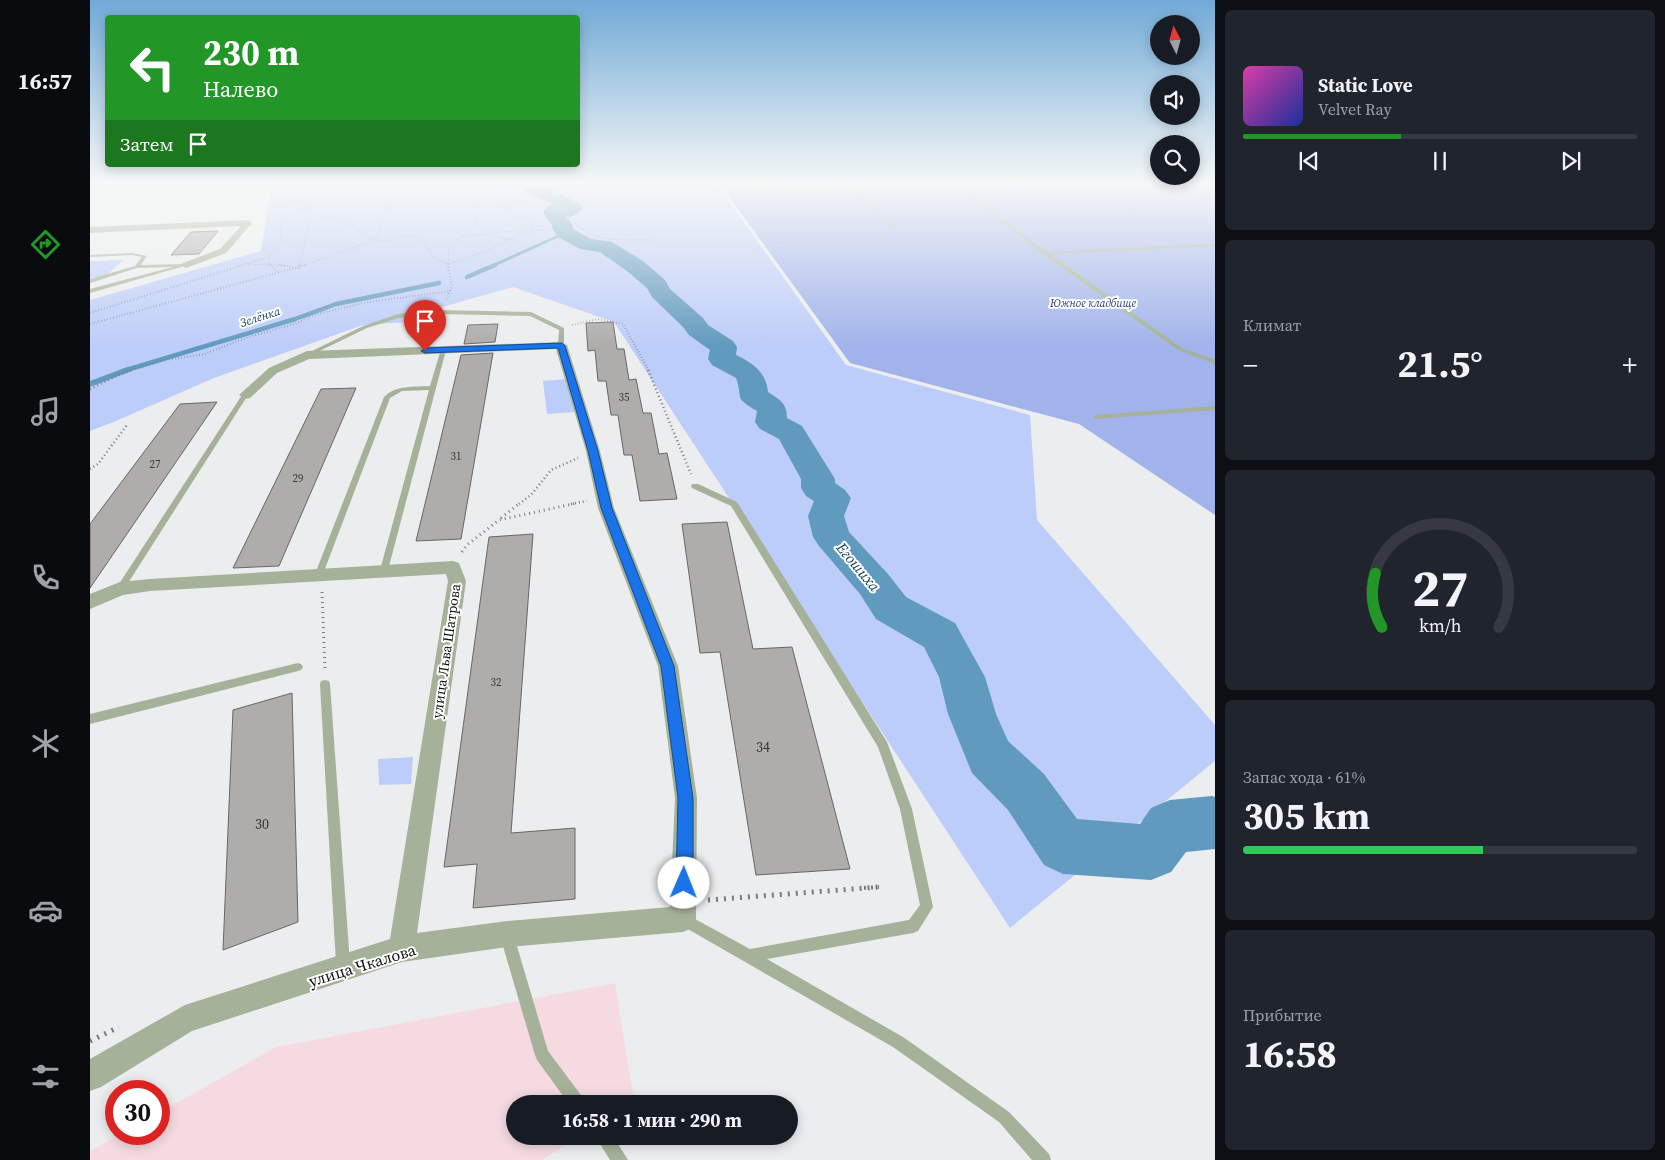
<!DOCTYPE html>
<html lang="ru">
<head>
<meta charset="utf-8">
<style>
  :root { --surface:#171b24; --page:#20242c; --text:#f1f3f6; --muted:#9ea1a6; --line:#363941; --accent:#229626 }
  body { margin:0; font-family:"Source Serif 4",serif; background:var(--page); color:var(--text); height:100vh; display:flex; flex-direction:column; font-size:19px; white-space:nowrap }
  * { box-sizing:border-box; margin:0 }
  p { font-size:16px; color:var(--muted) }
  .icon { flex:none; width:28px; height:28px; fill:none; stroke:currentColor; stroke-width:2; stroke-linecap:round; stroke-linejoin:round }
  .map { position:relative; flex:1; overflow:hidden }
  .panel { display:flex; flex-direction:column; gap:10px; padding:10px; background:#0d0f14; width:450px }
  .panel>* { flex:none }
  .banner { position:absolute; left:15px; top:15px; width:475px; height:152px; border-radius:5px; box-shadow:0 2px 12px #0003; background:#229626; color:#fff; overflow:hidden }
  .needle { width:32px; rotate:354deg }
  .buttons { position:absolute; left:1060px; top:15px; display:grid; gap:10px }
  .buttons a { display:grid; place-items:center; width:50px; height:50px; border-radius:50%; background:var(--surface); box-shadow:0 2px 12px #0003; font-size:25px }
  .speed { position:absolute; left:15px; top:1080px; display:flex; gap:10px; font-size:25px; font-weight:700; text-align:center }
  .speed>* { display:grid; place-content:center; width:65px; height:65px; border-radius:50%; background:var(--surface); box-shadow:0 2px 12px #0003; line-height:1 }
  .speed .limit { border:8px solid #d22; background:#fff; color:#111 }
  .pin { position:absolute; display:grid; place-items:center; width:42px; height:42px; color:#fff; margin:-51px -21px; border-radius:50% 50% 50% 0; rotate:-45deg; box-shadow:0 0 5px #0007 }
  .pin .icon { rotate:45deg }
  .me { position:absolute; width:55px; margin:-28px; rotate:1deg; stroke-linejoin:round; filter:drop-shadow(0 0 4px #0008) }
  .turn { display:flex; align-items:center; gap:18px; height:105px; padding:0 15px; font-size:22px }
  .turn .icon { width:65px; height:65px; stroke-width:2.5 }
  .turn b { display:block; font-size:35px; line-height:42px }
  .then { display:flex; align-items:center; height:48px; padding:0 15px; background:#0003; gap:10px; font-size:19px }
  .big { font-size:38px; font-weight:700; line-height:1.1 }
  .panel .card { flex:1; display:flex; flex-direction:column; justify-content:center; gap:8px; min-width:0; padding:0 18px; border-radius:8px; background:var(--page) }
  .panel .dial { align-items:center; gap:0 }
  .dial svg { height:130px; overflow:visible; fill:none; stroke:var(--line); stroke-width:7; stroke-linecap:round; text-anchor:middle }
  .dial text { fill:var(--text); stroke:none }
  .song { display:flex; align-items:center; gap:15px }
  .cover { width:60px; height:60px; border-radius:8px; background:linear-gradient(135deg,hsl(320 70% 55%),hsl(230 70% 35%)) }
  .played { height:5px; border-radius:2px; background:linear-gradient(90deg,var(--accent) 40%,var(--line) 40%) }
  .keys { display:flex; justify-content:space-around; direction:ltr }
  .heat { display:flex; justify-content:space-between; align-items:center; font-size:28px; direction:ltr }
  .charge { height:8px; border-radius:4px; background:linear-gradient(90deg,#34c759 61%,var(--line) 0) }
  .trip { position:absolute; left:416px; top:1095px; width:292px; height:50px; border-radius:25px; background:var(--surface); box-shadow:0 2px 12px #0003; font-weight:700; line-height:50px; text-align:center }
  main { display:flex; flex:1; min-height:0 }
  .tabs { display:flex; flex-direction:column; width:90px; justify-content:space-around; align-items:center; background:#090b0e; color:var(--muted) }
  .tabs .icon { width:35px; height:35px }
  .tabs .selected { color:var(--accent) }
  .tabs b { font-size:22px; color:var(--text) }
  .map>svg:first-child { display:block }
</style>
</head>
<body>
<main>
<nav class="tabs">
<b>16:57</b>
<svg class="icon selected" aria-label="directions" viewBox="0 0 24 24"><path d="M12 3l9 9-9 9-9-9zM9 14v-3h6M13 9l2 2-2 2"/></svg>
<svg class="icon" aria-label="music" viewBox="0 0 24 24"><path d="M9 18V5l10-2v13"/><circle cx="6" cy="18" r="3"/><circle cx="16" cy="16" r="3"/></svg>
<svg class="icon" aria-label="phone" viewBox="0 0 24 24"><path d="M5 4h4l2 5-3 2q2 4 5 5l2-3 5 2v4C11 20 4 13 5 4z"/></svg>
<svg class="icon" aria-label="climate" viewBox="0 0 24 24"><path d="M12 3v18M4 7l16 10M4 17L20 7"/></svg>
<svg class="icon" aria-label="car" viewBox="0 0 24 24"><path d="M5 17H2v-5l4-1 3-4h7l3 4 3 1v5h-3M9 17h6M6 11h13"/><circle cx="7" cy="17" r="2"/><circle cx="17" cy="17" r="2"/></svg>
<svg class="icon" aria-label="filters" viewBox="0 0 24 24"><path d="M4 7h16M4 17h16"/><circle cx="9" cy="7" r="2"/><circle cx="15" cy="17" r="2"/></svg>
</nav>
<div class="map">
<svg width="1125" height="1160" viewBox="0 0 1125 1160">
  <rect width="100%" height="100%" fill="#ecedee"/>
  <!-- industrial -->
  <path fill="#f5dbe1" d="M525,983l19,118 -5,3h-114v32h64l-37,24h-452v-9l32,-17h37v-21l117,-66z"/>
  <!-- green -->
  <g fill="#bdcdf9">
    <path d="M182,183h444l130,182 184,50 7,105 178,205v36l-205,167 -396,-606 -101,-35 -74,21 -29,14 -47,3 -149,53 -98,43 -26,10v-131l171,-49z"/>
    <path d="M33,260l-18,17 -15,1v-17z"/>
    <path d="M477,379l9,33 -29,2 -4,-33z"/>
    <path d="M323,757l-2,27 -32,1 -1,-26z"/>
  </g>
  <!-- forest -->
  <path fill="#a1b3ea" d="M629,183h496v332l-136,-91 -229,-61z"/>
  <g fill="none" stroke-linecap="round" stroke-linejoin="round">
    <!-- stream-far2 -->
    <path stroke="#609abe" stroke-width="3" d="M402,266l73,-33"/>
    <!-- stream-far1 -->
    <g stroke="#609abe" stroke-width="4.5">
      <path d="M377,277l28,-12"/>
      <path d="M33,371l172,-52 41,-15 103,-21"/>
    </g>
    <!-- stream -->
    <path stroke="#609abe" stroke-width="5.5" d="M0,384l37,-14"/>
    <!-- river -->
    <path fill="#609abe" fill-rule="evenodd" d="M430,183h18l42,21 2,4c-4,6 -8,9 -16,9l6,7 1,5 18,10 21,3 31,19 22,19 5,9 33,29 5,7 25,16 4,6 -1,8c17,8 30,17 32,37 12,8 19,11 19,26l15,8 33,53v4l10,7 6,8 -7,18 5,16 39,42 18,23 49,26 30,54 11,37 12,27 36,33 33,45 63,5 11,-16 19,-8 42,-4 3,1v52l-29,3 -15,20 -20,8 -88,-6 -19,-9 -36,-55 -36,-37 -24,-59 -9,-37 -15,-30 -48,-28 -16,-25 -41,-48 -6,-9 -5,-21 6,-15 -8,-5 -5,-8v-9l-22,-40 -19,-10 -5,-7 2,-11c-25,-15 -13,-11 -21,-33l-24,-13 -4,-6 2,-9 -21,-15 -6,-8 -31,-30 -5,-9 -20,-17 -27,-19 -20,-3 -22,-12 -6,-9v-3l-9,-12 4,-7 7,-2 -28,-11z"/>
  </g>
  <!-- building -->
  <g fill="#aeadab" stroke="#686766">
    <path d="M128,231l-19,23 -28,1 20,-23z"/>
    <path d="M523,322l4,27h7l5,31 7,-1 7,34h8l8,41 8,-1 10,46 -37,2 -8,-46h-8l-6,-40h-7l-5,-34h-8l-3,-31 -7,1 -2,-28z"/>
    <path d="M408,324l-3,18 -31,2 4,-19z"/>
    <path d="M403,353l-32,186 -45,2 45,-186z"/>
    <path d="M266,388l-77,178 -46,2 88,-179z"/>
    <path d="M127,402l-127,186v-64l90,-120z"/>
    <path d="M637,522l26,127 39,-2 58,222 -94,6 -36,-223 -20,1 -18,-129z"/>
    <path d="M443,534l-22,299 64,-5v71l-102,9 4,-44 -33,3 45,-330z"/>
    <path d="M202,693l6,229 -75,28 10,-240z"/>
  </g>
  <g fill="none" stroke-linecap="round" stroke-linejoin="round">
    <!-- path-far5 -->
    <g stroke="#797a7b" stroke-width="1" stroke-dasharray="0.5 2" stroke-linecap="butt">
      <path d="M478,183l-7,10 14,15 -5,10c5,4 9,10 15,13 20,12 44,8 66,9"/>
      <path d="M988,183l91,52"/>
      <path d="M409,187l30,-4"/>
      <path d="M660,200l4,7 35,18 14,11 -44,13"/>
      <path d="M415,202l24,-2 32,-7"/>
      <path d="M169,211l2,-28"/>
      <path d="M166,213l12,-6 35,-7 -9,-9 -1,-8"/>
      <path d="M221,213l41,12 11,10 12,5 13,1 8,-4 12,-2 13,3 12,19 15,7 1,-16 26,-22 4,-21 -2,-22"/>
      <path d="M441,230h16l31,-7"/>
      <path d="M434,233l10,3"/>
      <path d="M401,235l16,5"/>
      <path d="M372,237l66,-8"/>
      <path d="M421,238l8,4"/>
      <path d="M158,265l21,-1 19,2"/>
      <path d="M149,266l30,-9"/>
      <path d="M182,266l-3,-2v-7l12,-15 -1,-19 6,-6 25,-10"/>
      <path d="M209,266l10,-39 2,-20 -8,-7"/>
      <path d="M213,266l72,-26 9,-27 2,-30"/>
      <path d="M358,266v-2l34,-11 52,-27 -5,-5 -15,-6 -11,-10 2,-3 -8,-19"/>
    </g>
    <!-- path-far4 -->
    <g stroke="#797a7b" stroke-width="2" stroke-dasharray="0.5 2.5" stroke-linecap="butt">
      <path d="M180,265l9,8"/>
      <path d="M188,265l21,3 1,-3"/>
      <path d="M356,299l6,-13 -4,-21"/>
      <path d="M0,313l153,-48"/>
      <path d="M0,324l216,-59"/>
      <path d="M482,325l26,-6 25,5 26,47"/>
      <path d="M39,371l37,-11 39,-6 40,-16 52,-15 19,-9 52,-12 83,-11"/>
    </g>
    <!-- path-far3 -->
    <g stroke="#797a7b" stroke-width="2.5" stroke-dasharray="1 3" stroke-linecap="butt">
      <path d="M558,370l43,104"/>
      <path d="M0,389l30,-15 13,-4"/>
      <path d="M0,469l8,-5 29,-39"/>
      <path d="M429,504l12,-9 20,-25 27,-12"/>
      <path d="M481,504l16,-3"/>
    </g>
    <!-- path-far2 -->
    <g stroke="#797a7b" stroke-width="3" stroke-dasharray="1 4" stroke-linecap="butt">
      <path d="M411,518l19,-15"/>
      <path d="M372,552l5,-7 32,-25 78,-17"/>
      <path d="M232,592l3,78"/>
    </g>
    <!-- path-far1 -->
    <path stroke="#797a7b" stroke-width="4" stroke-dasharray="2 5" stroke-linecap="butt" d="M774,888l15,-1"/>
    <!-- path -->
    <g stroke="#797a7b" stroke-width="5" stroke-dasharray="2 6" stroke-linecap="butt">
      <path d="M618,900l171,-13"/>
      <path d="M0,1041l29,-14"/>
    </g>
    <!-- service -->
    <g fill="#a5b199" fill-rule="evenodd">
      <path d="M85,183h29l-114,7v-2z"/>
      <path d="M649,183h4l3,5 101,-5h50l-43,3 43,42 -4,1 -43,-43 -105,4z"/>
      <path d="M861,183h5l90,69 169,-8v2l-165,8 132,94 33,12v4l-37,-14 -135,-96z"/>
      <path d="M1092,183h6l27,13v3z"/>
      <path d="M42,253l15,3 -6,9 45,-1 2,1 -98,28v-4l83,-22 -36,1 -47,15v-4l45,-13 7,-9 -10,-2 -42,2v-2z"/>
      <path d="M348,310l93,2 33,16v17l-3,2 -3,-2 1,-15 -29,-14 -92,-2 -39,4 -32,10 -58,28 -5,-1 59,-29 35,-12z"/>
      <path d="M351,349l5,1 -58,220 -4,3 -4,-3 49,-180 -27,1 -12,7 -67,176 -1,2h-6l-1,-2 69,-177c12,-12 30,-10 46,-11z"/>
      <path d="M155,393l3,2 -125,196h-6l-1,-2 1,-2 125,-192z"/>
      <path d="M1125,406v4l-119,9 -3,-2 3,-2z"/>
      <path d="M602,484h6l39,18 150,240 25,67 21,98 -15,24 -5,2 -146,26 136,78 106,75 40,42 2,6h-19l-33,-38 -106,-75 -214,-123 -1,-5 1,-5 5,-1 66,36 159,-29 11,-15 -20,-96 -22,-62 -147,-241 -39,-18 -1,-2z"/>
      <path d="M208,663l3,1 2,3 -2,3 -3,1 -208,53v-10z"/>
      <path d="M235,680l4,1 1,3 20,280 -2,5 -5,2 -5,-2 -2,-5 -16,-280 1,-3z"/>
      <path d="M417,929l5,2 2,5 34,115 36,48 3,5h-18l-32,-44 -2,-5 -35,-119 2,-5z"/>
      <path d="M505,1136h18l15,24h-18z"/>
    </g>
    <!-- minor -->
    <g fill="#a5b199" fill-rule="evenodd">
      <path d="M158,220l4,3 -26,30 -40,15 -5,-3 2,-2 37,-14 21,-23 -151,7v-6z"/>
      <path d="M471,342l6,3 33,106 14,57 64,158 19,132 -1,121 -4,9 -9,4 -176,15 -105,15 -210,69 -91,56 -11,4v-32l95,-54 205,-66 58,-358 -2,-7 -296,17 -27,4 -33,14v-15l30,-12 30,-3 303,-18 6,2 7,18 -49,352 90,-12 163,-14 5,-109 -17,-132 -60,-158 -12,-57 -30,-102 -247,10 -32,14 -27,25 -5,1 -6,-4 30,-27 38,-17z"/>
    </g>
  </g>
  <!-- sky -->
  <linearGradient id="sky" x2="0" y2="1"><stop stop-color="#71aad7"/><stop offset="0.53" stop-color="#f6f7f7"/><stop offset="1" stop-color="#f6f7f7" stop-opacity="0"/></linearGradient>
  <rect width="1125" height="346" fill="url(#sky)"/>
  <!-- route -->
  <path fill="#1a73e8" stroke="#114b97" d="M472,343l3,3 33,105 14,57 62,158 19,132v85l-3,6 -6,2 -5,-2 -3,-6 2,-85 -17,-132 -60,-158 -13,-57 -30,-103 -133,5 -4,-2 4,-3z"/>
  <g text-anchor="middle" stroke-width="4" stroke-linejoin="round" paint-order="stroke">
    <!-- far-park labels -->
    <g font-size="11" font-style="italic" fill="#2a3979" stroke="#fff">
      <text x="1003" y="307">Южное кладбище</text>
    </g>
    <!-- number labels -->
    <g font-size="11" fill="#383738">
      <text x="534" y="401">35</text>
      <text x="366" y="460">31</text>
      <text x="65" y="468">27</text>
      <text x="208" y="482">29</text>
      <text x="406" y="686">32</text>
    </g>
    <!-- far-water labels -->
    <g font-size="12" font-style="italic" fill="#0f3f59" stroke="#fff">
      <text transform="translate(170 317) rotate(-18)" y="4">Зелёнка</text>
    </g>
    <!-- street labels -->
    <g font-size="14" fill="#101011" stroke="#fff">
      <text transform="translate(356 651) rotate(-82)" y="5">улица Льва Шатрова</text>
    </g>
    <!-- near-number labels -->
    <g font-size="14" fill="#383738">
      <text x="673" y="752">34</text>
      <text x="172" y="829">30</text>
    </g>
    <!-- water labels -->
    <g font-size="15" font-style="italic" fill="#0f3f59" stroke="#fff">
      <text transform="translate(768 567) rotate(50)" y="5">Егошиха</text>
    </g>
    <!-- near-street labels -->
    <g font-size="16" fill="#101011" stroke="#fff">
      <text transform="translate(272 965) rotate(-17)" y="6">улица Чкалова</text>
    </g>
  </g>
</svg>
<div class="buttons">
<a><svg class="needle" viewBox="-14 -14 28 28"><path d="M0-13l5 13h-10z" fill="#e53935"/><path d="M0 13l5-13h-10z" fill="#9ea1a6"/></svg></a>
<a><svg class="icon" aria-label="sound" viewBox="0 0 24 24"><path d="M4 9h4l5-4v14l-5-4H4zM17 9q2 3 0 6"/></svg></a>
<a><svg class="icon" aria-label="search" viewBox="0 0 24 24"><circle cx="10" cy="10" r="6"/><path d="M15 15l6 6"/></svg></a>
</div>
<div class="speed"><div class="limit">30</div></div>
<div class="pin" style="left:335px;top:351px;background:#d93025"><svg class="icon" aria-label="arrive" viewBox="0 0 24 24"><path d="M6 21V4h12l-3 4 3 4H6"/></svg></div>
<svg class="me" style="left:594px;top:883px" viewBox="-20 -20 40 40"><circle r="19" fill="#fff"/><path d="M0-13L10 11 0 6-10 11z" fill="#1a73e8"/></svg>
<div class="trip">16:58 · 1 мин · 290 m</div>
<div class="banner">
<div class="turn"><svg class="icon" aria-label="left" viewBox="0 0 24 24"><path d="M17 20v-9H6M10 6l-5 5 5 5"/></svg><div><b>230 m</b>Налево</div></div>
<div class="then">Затем<svg class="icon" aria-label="arrive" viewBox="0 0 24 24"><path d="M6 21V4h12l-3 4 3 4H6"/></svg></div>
</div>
</div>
<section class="panel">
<div class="card">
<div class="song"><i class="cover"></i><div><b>Static Love</b><p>Velvet Ray</p></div></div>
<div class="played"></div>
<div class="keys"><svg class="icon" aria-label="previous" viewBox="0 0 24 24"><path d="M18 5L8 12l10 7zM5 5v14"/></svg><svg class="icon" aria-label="pause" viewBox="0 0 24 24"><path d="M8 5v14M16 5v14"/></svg><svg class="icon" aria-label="next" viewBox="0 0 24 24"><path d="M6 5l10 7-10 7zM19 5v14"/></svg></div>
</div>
<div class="card"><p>Климат</p>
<div class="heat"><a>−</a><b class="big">21.5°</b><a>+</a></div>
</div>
<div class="card dial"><svg viewBox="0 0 100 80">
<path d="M14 69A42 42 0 1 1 86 69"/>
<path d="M14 69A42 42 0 0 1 10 36" stroke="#229626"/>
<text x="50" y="56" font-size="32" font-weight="700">27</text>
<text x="50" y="72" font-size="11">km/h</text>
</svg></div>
<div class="card"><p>Запас хода · 61%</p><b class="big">305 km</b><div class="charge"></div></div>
<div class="card"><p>Прибытие</p><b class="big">16:58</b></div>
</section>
</main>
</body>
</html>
